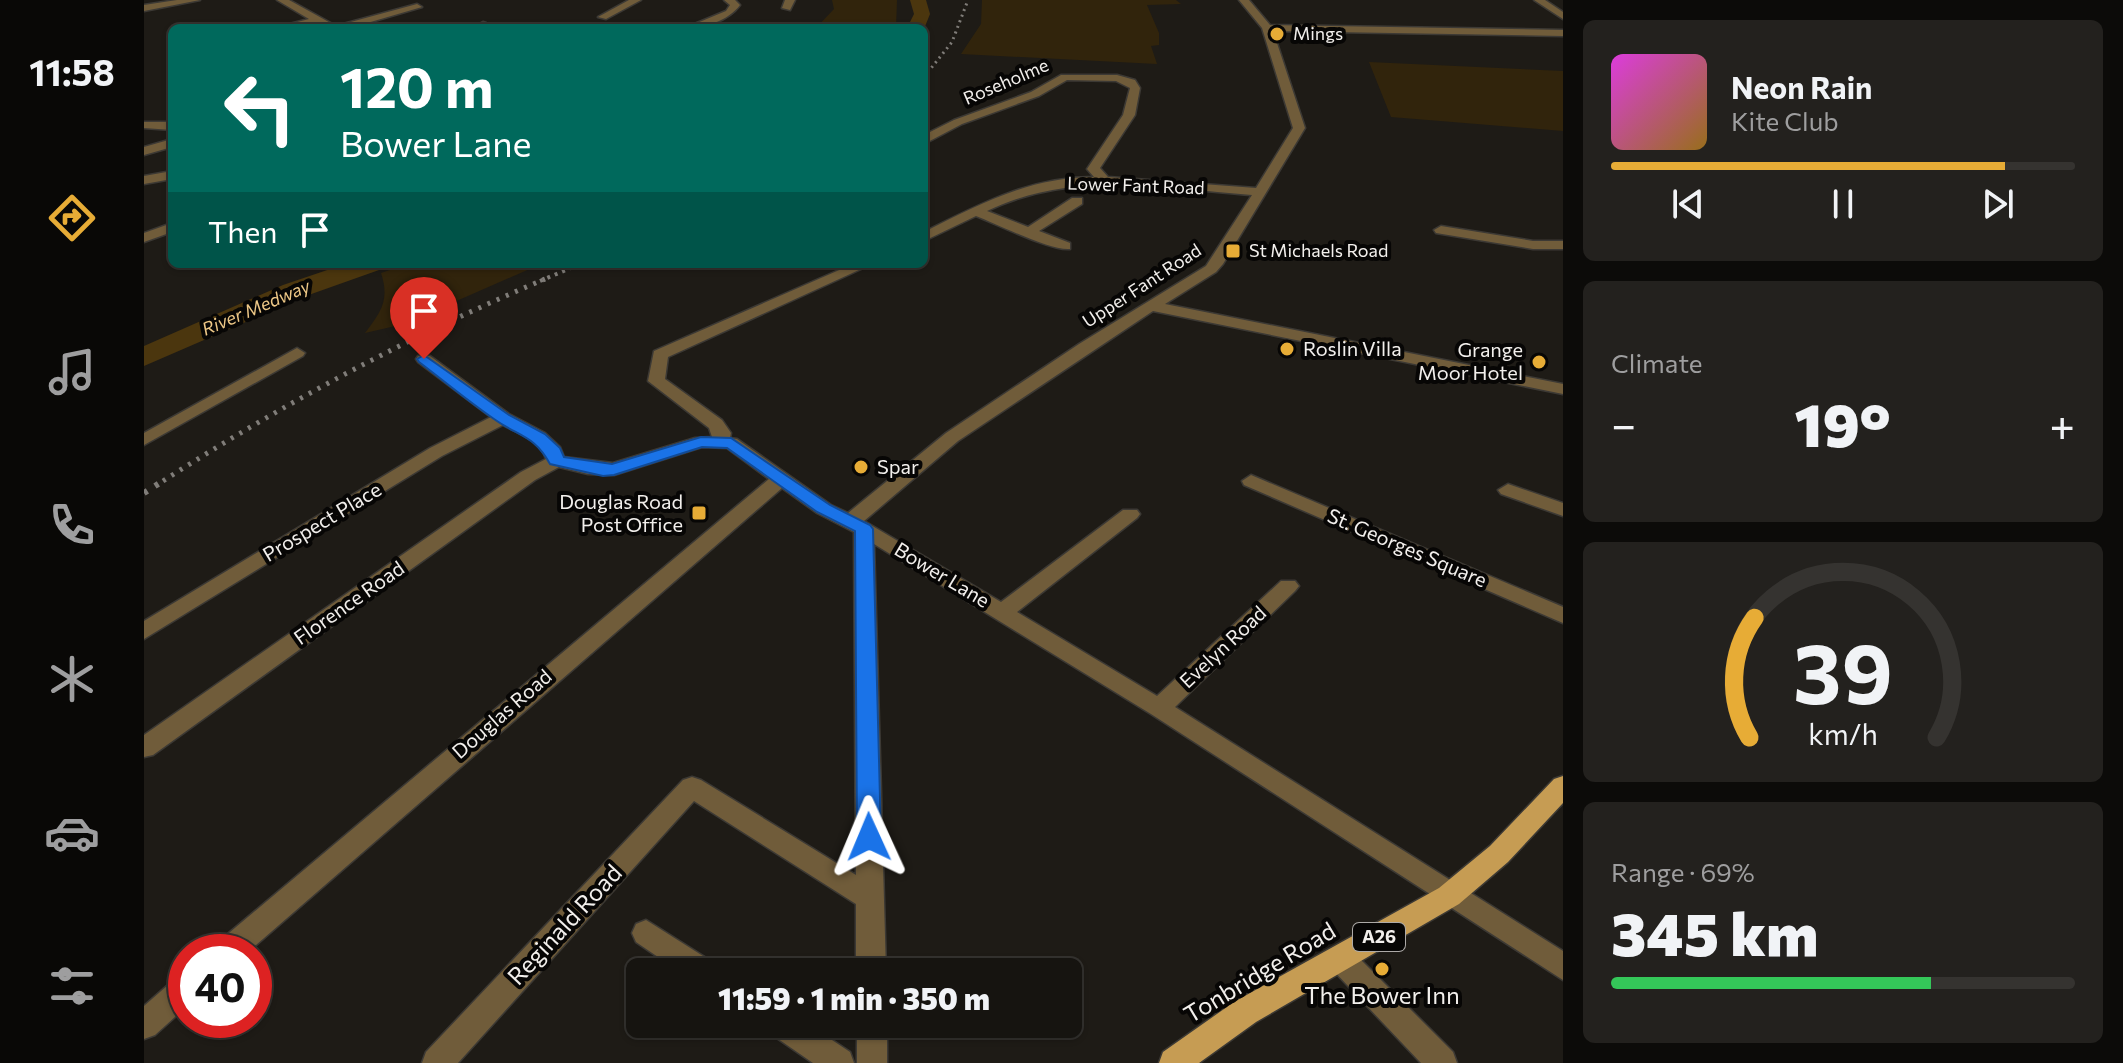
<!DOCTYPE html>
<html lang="en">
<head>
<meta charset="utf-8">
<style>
  :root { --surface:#161410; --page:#23211e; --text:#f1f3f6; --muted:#9e9e9f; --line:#353330; --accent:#e7ac36 }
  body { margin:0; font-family:Commissioner,sans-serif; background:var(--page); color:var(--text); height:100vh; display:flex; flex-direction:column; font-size:30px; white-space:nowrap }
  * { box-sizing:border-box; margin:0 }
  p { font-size:26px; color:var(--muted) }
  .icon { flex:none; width:44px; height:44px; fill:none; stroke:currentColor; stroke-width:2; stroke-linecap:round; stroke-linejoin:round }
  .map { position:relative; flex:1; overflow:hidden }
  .side { display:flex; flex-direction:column; gap:20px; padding:20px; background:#0c0b09; width:560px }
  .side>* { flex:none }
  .guide { position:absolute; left:24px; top:24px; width:760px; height:244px; border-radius:12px; box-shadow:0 2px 6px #0004,0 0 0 2px var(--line); background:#00695c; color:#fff; overflow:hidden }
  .speed { position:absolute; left:24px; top:934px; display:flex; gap:16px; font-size:40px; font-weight:700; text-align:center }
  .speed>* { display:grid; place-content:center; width:104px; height:104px; border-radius:50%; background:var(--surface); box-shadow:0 2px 6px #0004,0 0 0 2px var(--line); line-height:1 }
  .speed .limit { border:12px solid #d22; background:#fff; color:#111 }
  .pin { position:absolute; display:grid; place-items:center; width:68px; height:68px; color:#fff; margin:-82px -34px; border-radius:50% 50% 50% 0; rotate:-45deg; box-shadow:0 0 8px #0007 }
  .pin .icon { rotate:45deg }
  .me { position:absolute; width:88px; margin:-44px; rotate:359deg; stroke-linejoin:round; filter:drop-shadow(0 0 6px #0008) }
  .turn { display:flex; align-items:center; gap:28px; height:168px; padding:0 40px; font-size:36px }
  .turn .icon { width:104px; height:104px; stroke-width:2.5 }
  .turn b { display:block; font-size:56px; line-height:68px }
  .then { display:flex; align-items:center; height:76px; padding:0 40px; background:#0003; gap:16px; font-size:30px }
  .big { font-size:60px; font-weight:800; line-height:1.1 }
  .side .card { flex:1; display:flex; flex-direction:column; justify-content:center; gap:12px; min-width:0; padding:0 28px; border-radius:12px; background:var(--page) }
  .side .dial { align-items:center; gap:0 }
  .dial svg { height:208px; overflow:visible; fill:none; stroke:var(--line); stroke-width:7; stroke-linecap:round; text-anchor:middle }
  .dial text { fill:var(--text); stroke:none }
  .song { display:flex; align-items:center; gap:24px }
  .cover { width:96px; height:96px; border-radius:12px; background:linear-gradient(135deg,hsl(300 70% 55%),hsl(40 70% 35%)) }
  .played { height:8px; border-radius:4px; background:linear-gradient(90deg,var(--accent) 85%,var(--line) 85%) }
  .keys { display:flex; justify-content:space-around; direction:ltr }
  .heat { display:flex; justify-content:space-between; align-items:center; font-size:44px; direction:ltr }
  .charge { height:12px; border-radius:6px; background:linear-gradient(90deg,#34c759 69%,var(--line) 0) }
  .trip { position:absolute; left:482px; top:958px; width:456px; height:80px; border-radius:12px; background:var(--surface); box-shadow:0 2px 6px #0004,0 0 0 2px var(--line); font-weight:800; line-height:80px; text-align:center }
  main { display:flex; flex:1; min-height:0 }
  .tab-bar { display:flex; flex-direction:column; width:144px; justify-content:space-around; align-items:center; background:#090806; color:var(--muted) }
  .tab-bar .icon { width:56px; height:56px }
  .tab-bar .active { color:var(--accent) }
  .tab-bar b { font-size:36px; color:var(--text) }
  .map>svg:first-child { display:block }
</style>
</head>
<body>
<main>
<nav class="tab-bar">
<b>11:58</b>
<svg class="icon active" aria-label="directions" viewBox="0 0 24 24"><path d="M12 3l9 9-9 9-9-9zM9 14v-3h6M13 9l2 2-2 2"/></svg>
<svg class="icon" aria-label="music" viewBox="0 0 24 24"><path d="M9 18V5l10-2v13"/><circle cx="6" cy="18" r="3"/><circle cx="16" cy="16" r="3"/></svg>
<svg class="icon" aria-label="phone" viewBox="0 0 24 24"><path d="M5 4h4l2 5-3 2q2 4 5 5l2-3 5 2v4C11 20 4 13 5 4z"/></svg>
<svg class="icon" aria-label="climate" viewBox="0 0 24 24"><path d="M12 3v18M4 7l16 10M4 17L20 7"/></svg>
<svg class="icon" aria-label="car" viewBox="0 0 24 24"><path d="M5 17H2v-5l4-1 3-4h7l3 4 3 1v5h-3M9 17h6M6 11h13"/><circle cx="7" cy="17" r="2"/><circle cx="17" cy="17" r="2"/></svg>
<svg class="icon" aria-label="filters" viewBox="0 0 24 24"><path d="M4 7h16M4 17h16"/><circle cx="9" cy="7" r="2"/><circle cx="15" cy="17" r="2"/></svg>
</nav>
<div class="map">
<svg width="1419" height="1063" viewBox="0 0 1419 1063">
  <rect width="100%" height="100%" fill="#1e1b16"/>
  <!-- green -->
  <g fill="#31240c">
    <path d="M688,0h65l-1,28h-80l18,-19z"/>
    <path d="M838,0h194l5,4 -34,1 12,28v12l-8,1 6,18 -196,-10 20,-30z"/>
    <path d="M1225,62l194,9v60l-172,-14z"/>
    <path d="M264,264h133l-137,60 -39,9c16,-21 25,-33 16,-60z"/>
  </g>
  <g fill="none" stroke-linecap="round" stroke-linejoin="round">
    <!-- river -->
    <g fill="#4b360e" fill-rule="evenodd">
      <path d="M766,0h16l4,14 -6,15 -17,-1 7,-14z"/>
      <path d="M201,264h38l-4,6 -76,27 -159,69v-20l139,-61z"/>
    </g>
    <defs>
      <g id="minor">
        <path d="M33,0h23l-56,11v-6z"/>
        <path d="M133,0h12l47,26 81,-22 5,3 -72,21h-25l-9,-5 -42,5 35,-9z"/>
        <path d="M485,0h12l-35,19 -8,-2z"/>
        <path d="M580,0h11l5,5c-12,16 -35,23 -55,23l41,-17 4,-6z"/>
        <path d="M641,0h10l-5,10 -8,-2z"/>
        <path d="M1095,0h10l21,25 293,5v6l-290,-5 32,97 -82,136 -7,8 -51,32 398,80v10l-410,-83 -195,130 -94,80 137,81 122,-92h14l3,4 -3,4 -120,94 140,84 124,-115h14l4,5 -4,5 -120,116 388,244v29l-412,-266 -277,-170 12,428h-30v-68l-162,-103 -236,262h-36l4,-11 257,-272 9,-3 9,3 155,95 -2,-343 -37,-19 -35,-25 -534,464h-35l4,-9 552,-464 -42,-31 -25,-1 -88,28 -26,-1 -29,-7 -24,13 -382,275 -9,2v-22l377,-263 25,-13c-5,-18 -28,-26 -43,-34l-61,31 -298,183v-18l286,-173 61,-31 -73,-55 -2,-3 2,-3h12l79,58 36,19 15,14 4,10 49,6 82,-25 17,-1 -3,-9 -61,-47 6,-30 199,-87h19l-204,93 -3,22 57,41 9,13 -1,5 7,1 94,66 17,8 98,-80 133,-89 127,-78 46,-71c-90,-7 -181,-25 -265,16l41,16 44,-29h10v6l-43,27 31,12v6c-19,2 -73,-25 -94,-33l-52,25v-9c56,-28 106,-55 170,-55l-7,-8 36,-54 7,-27 -14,-7 -49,-1 -28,16 -77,28 -38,20v-9l30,-15 77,-28 30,-17h56l18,5 5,8 -5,27 -35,53 8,9 148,11 37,-60 -31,-100z"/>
        <path d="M1390,0h11l18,12v7z"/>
        <path d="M339,22l3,1 4,5h-10l-2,-3z"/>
        <path d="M0,122h28v8l-28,-2z"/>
        <path d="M28,139v8l-28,8v-8z"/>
        <path d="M28,171v8l-28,5v-8z"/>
        <path d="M28,223v9l-28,10v-9z"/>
        <path d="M1297,226l92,15h30v8h-30l-97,-16 -2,-3z"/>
        <path d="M153,348l8,5 -2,3 -159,89v-12z"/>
        <path d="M1107,475l312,132v16l-319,-138 -2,-4z"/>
        <path d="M1364,484l55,19v13l-62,-22 -3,-4z"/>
        <path d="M502,920l68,43 5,9h-39l-44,-30 -4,-9 4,-9z"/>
        <path d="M1197,946l10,4 102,102 4,11h-36l-90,-95 -4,-9 4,-9z"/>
        <path d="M42,974v33l-31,28 -11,4v-33l32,-28z"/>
        <path d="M623,1024h41l42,28 4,11h-41l-42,-29z"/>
        <rect x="713" y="1024" width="30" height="39"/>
      </g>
      <path id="major" d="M1419,776v27l-55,59 -49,42 -203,118 -57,41h-40l4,-11 71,-50 205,-114 51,-42 64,-67z"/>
    </defs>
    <!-- minor casing -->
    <use href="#minor" stroke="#3c3934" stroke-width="3"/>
    <!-- major casing -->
    <use href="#major" stroke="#3c3934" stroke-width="3"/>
    <!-- minor -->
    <use href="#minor" fill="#705c3a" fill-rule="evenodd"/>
    <!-- major -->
    <use href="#major" fill="#c69c53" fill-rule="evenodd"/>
    <!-- rail-far3 -->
    <path stroke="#807d79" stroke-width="3" stroke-dasharray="2 4" stroke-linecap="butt" d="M780,77l28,-35 16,-42"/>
    <!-- rail-far2 -->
    <path stroke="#807d79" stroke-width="4" stroke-dasharray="3 5" stroke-linecap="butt" d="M396,281l40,-17"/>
    <!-- rail-far1 -->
    <path stroke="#807d79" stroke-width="5" stroke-dasharray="3 7" stroke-linecap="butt" d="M19,481c121,-78 249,-146 382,-202"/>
    <!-- rail -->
    <path stroke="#807d79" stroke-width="6" stroke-dasharray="4 9" stroke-linecap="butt" d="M0,493l22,-14"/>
  </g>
  <!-- route -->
  <path fill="#1a73e8" stroke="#114b97" stroke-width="2" d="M280,355l85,60 36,19 15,14 4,9 48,7 89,-27 30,1 99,67 40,20 3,4 8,308 -3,7 -9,3 -8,-3 -4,-7 -2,-306 -38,-19 -90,-64 -25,-1 -88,28 -11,1 -53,-12c-16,-29 -31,-27 -56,-45 -26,-18 -50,-38 -75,-57l-2,-3z"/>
  <!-- markers -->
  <g fill="#e7ac36" stroke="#070605" stroke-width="3">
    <circle cx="1133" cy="34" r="8"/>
    <rect x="1081" y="243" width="16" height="16" rx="4"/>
    <circle cx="1143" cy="349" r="8"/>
    <circle cx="1395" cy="362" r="8"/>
    <circle cx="717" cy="467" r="8"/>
    <rect x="547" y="505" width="16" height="16" rx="4"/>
    <circle cx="1238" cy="969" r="8"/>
  </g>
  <g text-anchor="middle" stroke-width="8" stroke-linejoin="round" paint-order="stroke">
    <!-- far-poi labels -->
    <g font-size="18" fill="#f2efec" stroke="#070605" text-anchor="start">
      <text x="1149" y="40">Mings</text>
      <text x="1105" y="257">St Michaels Road</text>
    </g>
    <!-- far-street labels -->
    <g font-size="18" fill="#f2efec" stroke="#070605">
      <text transform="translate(862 82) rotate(-23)" y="6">Roseholme</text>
      <text transform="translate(992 186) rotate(2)" y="6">Lower Fant Road</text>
      <text transform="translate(998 286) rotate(-33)" y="6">Upper Fant Road</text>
    </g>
    <!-- far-water labels -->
    <g font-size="18" font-style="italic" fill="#eec887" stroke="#070605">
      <text transform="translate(112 308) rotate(-23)" y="6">River Medway</text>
    </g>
    <!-- shield labels -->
    <rect fill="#070605" stroke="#aca9a7" stroke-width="2" x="1209" y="923" width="52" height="28" rx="6"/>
    <g font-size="18" font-weight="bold" fill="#f2efec">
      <text x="1235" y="943">A26</text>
    </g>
    <!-- poi labels -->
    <g font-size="20" fill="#f2efec" stroke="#070605" text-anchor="start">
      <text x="1159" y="356">Roslin Villa</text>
      <text x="1379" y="357" text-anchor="end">Grange<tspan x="1379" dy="23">Moor Hotel</tspan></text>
      <text x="733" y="474">Spar</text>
      <text x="539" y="509" text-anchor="end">Douglas Road<tspan x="539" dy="23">Post Office</tspan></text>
    </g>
    <!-- street labels -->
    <g font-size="20" fill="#f2efec" stroke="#070605">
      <text transform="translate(178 522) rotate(-31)" y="7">Prospect Place</text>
      <text transform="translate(1263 548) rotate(23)" y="7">St. Georges Square</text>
      <text transform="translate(798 575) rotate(31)" y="7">Bower Lane</text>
      <text transform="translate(205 603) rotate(-35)" y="7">Florence Road</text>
      <text transform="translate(1079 647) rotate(-43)" y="7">Evelyn Road</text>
      <text transform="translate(358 714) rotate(-41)" y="7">Douglas Road</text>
    </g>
    <!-- near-street labels -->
    <g font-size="24" fill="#f2efec" stroke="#070605">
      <text transform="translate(421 925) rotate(-47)" y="8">Reginald Road</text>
      <text transform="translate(1116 973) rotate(-31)" y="8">Tonbridge Road</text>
    </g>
    <!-- near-poi labels -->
    <g font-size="24" fill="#f2efec" stroke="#070605">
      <text x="1238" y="1004">The Bower Inn</text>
    </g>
  </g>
</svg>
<div class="speed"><div class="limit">40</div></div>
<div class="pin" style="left:280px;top:359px;background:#d93025"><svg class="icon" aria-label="arrive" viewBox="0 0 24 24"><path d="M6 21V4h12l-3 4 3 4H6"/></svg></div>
<svg class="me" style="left:725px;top:837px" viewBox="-20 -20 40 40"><path d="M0-17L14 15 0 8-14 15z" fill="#1a73e8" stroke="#fff" stroke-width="4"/></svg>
<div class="trip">11:59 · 1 min · 350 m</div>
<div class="guide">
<div class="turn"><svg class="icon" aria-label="left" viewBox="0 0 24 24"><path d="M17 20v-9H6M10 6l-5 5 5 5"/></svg><div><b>120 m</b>Bower Lane</div></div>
<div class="then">Then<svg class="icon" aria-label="arrive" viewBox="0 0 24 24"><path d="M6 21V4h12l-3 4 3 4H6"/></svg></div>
</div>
</div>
<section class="side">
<div class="card">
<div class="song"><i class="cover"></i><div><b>Neon Rain</b><p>Kite Club</p></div></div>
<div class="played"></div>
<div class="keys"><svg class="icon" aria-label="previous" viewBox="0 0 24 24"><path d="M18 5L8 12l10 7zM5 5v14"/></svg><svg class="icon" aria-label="pause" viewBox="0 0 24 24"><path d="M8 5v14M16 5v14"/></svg><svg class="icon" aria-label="next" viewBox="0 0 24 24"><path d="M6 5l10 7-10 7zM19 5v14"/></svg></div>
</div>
<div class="card"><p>Climate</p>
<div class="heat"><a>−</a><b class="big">19°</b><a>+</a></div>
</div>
<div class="card dial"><svg viewBox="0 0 100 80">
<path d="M14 69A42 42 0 1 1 86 69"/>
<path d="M14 69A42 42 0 0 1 16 23" stroke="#e7ac36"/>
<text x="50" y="56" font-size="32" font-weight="700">39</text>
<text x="50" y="72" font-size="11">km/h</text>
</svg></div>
<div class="card"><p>Range · 69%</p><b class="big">345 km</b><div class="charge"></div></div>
</section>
</main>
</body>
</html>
